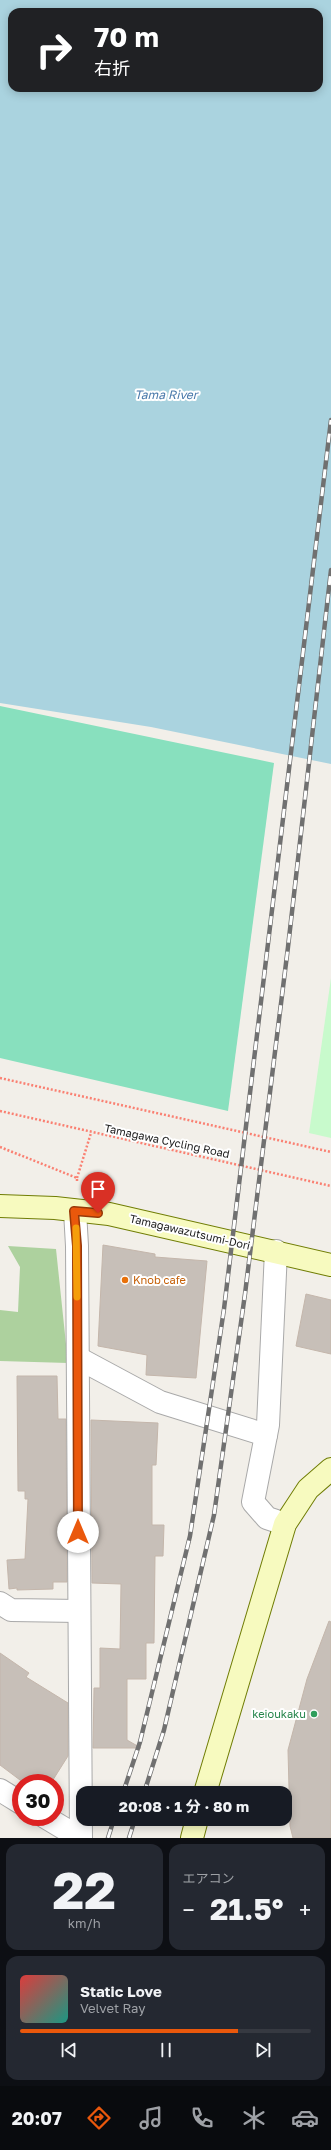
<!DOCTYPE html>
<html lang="ja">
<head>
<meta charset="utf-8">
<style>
  :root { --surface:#171b24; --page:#242831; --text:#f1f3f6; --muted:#9ea1a6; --line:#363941; --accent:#ea580c }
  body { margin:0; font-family:"Golos Text","Noto Sans JP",sans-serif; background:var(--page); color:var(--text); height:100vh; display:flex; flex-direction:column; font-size:15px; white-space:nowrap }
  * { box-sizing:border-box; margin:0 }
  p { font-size:13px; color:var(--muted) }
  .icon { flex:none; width:22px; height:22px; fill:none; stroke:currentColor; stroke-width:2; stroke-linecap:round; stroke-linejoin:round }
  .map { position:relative; height:1838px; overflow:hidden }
  .side { display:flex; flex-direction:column; gap:6px; padding:6px; background:#0d0f14; flex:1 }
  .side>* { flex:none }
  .banner { position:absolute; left:8px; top:8px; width:315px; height:84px; border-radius:12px; box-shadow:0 2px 10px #0003; background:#202124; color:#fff; overflow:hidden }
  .speed { position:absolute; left:12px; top:1774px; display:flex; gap:8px; font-size:20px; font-weight:700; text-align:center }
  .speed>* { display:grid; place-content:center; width:52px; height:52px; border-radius:50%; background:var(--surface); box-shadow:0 2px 10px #0003; line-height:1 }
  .speed .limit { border:6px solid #d22; background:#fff; color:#111 }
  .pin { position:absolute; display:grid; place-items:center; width:34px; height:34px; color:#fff; margin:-41px -17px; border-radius:50% 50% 50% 0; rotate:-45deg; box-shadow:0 0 4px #0007 }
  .pin .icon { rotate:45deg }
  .me { position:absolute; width:44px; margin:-22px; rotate:0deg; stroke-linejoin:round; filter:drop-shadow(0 0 3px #0008) }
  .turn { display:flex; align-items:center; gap:14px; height:84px; padding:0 20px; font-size:18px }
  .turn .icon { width:52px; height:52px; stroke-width:2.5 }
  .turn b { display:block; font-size:28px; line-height:34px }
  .big { font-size:30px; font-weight:700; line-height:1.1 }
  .side .widget { flex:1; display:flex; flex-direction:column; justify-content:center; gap:6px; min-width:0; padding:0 14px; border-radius:12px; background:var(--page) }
  .side .dial { align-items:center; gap:0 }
  .dial b { font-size:52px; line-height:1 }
  .song { display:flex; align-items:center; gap:12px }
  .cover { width:48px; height:48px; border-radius:6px; background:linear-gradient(135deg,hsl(0 70% 55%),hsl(170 70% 35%)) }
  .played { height:4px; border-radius:2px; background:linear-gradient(90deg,var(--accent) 75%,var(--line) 75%) }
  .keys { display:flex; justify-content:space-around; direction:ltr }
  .heat { display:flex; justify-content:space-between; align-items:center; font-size:22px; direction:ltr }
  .side .tiles { flex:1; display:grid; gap:6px; grid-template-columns:1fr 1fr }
  .widget:last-child { grid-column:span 2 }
  .trip { position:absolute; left:76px; top:1786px; width:216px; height:40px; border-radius:12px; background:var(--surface); box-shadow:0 2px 10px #0003; font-weight:700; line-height:40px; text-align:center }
  .menu { display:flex; height:64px; justify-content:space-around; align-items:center; background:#090b0e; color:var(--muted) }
  .menu .icon { width:28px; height:28px }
  .menu .on { color:var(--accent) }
  .menu b { font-size:18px; color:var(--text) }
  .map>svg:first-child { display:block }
</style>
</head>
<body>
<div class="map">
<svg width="331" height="1838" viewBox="0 0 331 1838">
  <rect width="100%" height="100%" fill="#f2efe9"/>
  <!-- forest -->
  <path fill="#add19e" d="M8,1246l48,3 12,114 -68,-2v-51l18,2 2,-45z"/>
  <!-- park -->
  <path fill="#c8facc" d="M331,978v160l-22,-5z"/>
  <!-- pitch -->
  <path fill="#88e0be" d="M0,706l274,57 -46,348 -228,-53z"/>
  <!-- water -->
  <path fill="#aad3df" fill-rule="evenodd" d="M0,0h331v764l-180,-37 -151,-24zM12,12h307v76h-307z"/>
  <!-- building -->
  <g fill="#c7bfb8" stroke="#c4b6ab">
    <path d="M103,1245l52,9v3l52,4 -11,117 -50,-3 1,-20 -49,-9z"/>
    <path d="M306,1294l25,6v54l-35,-8z"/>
    <path d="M17,1376h40l1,43h8l1,163h-14v7l-36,1v-2l-8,1 -2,-29 18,-1 3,-60h-3v-8h-7z"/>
    <path d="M91,1420l67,3 -2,42h-4v60h12l-1,31h-8l-1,87h-8v36h-19v61l14,8h-48l1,-60h6v-40l20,1 1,-65 -29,-1z"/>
    <path d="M329,1621l2,1v216h-38l-3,-12 -2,-76 19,-71z"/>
    <path d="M0,1653l29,20 -3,4 42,26v53l-17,27h-27l-24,-18z"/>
  </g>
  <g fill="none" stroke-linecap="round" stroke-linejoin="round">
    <defs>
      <g id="street">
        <path d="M75,1211l2,35 4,592"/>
        <path d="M276,1251l-8,174 -15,77 14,16 18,6"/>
        <path d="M78,1358l82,44 106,33"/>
        <path d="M0,1603l11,7 68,1"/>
        <path d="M0,1790l21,13"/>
        <path d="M45,1817l35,21"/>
      </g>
      <g id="secondary">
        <path d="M0,1206l55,2 54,6 222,51"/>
        <path d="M205,1793l80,-269 23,-35 23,-20"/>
        <path d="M192,1838l5,-19"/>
      </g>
    </defs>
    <!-- street casing -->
    <use href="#street" stroke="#a9a9a9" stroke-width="24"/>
    <!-- secondary casing -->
    <use href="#secondary" stroke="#707d05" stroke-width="24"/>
    <!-- path -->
    <g stroke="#fa8072" stroke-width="2.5" stroke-dasharray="2 2" stroke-linecap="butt">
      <path d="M0,1078l331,74"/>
      <path d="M0,1111l331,75"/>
      <path d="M0,1147l77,31v5"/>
      <path d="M77,1178l14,-45"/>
    </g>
    <!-- street -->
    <use href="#street" stroke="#fff" stroke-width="22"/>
    <!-- secondary -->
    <use href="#secondary" stroke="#f7fabf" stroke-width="22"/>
    <defs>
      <g id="rail">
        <path d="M123,1793l17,-51 50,-206 34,-227 107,-889"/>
        <path d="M144,1793l20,-63 50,-215 31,-221 43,-347 43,-377"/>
        <path d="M108,1838l6,-19"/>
        <path d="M129,1838l6,-19"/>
      </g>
    </defs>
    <!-- rail casing -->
    <use href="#rail" stroke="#707070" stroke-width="4.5"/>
    <!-- rail -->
    <use href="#rail" stroke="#fff" stroke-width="3" stroke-dasharray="9" stroke-linecap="butt"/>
  </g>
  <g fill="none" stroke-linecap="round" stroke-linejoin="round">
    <defs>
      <path id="route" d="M78,1532l-1,-286 -3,-35 24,2"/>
    </defs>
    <!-- route casing -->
    <use href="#route" stroke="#983908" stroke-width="10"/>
    <!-- route -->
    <use href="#route" stroke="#ea580c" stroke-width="7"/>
    <!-- slow -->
    <path stroke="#f59e0b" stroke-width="7" d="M76,1228l1,69"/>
  </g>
  <!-- markers -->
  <circle fill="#e8710a" stroke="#fff" stroke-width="1.5" cx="125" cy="1280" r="4"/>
  <circle fill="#2e9e5b" stroke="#fff" stroke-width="1.5" cx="314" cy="1714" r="4"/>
  <g text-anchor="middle" stroke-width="4" stroke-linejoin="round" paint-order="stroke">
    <!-- street labels -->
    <g font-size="11" fill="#222" stroke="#fff">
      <text transform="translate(167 1141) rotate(12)" y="4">Tamagawa Cycling Road</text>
      <text transform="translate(190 1232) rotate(13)" y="4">Tamagawazutsumi-Dori</text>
    </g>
    <!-- food labels -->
    <g font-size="11" fill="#c56008" stroke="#fff" text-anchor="start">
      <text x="133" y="1284">Knob cafe</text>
    </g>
    <!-- leisure labels -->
    <g font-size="11" fill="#27864d" stroke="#fff" text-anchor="end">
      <text x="306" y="1718">keioukaku</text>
    </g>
    <!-- water labels -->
    <g font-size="12" font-style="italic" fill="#4a7aab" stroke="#fff">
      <text x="166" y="399">Tama River</text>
    </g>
  </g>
</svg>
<div class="speed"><div class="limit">30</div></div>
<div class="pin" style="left:98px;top:1213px;background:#d93025"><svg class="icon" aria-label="arrive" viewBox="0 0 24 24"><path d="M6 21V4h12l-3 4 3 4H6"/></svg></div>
<svg class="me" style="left:78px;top:1532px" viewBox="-20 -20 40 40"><circle r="19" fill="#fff"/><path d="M0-13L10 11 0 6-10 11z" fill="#ea580c"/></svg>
<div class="trip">20:08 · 1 分 · 80 m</div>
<div class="banner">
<div class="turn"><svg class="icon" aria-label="right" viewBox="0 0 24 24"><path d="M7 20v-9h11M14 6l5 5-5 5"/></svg><div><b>70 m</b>右折</div></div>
</div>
</div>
<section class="side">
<div class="tiles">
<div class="widget dial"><b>22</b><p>km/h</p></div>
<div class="widget"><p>エアコン</p>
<div class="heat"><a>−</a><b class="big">21.5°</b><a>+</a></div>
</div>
<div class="widget">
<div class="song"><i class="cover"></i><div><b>Static Love</b><p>Velvet Ray</p></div></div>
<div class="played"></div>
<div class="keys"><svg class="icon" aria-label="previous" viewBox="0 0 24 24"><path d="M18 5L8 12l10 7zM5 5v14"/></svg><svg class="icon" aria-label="pause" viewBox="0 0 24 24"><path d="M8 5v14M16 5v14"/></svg><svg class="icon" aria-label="next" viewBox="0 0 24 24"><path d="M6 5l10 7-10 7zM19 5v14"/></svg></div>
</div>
</div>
</section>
<nav class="menu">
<b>20:07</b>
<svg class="icon on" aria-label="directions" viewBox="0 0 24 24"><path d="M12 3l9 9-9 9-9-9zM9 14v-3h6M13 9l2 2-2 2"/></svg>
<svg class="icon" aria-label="music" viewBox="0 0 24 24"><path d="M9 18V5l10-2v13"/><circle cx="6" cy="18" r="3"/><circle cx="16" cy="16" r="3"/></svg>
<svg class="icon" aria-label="phone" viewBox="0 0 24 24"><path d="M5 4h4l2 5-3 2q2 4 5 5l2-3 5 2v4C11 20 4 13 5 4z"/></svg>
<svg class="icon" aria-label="climate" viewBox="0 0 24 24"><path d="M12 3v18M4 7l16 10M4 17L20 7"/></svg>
<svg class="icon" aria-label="car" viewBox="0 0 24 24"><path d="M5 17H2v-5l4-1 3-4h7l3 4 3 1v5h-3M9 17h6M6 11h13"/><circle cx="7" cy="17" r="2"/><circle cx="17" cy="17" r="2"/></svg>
</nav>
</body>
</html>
